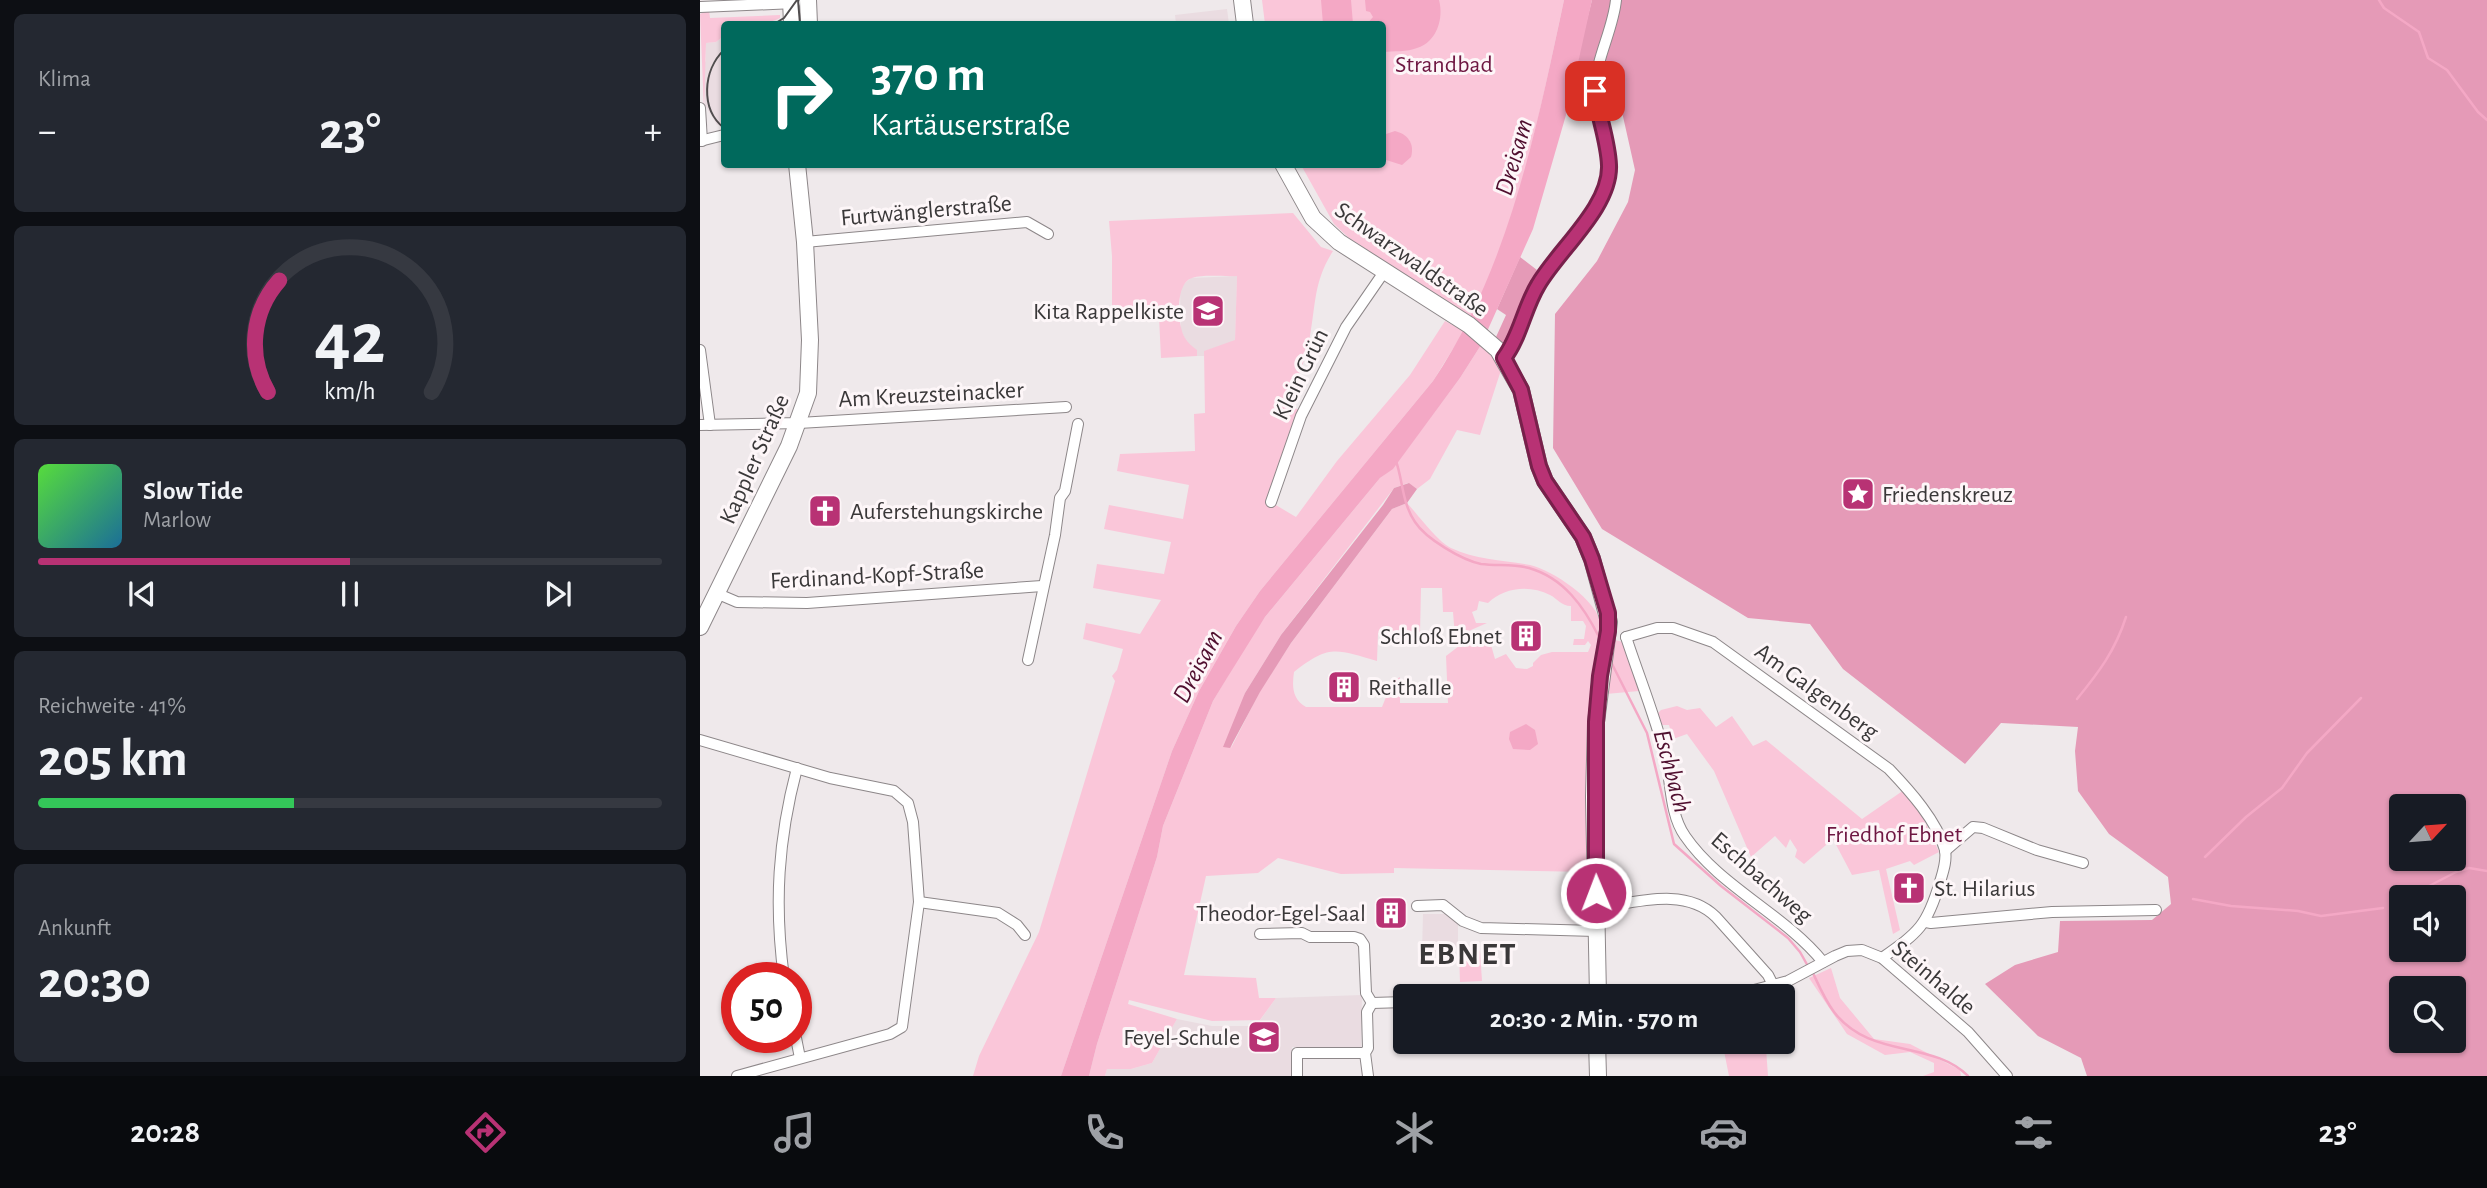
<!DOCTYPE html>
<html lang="de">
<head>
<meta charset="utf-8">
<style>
  :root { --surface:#171b24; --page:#242831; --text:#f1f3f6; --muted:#9ea1a6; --line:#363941; --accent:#b83274 }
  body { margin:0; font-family:"Alegreya Sans",sans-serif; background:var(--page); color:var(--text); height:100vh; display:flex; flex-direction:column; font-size:26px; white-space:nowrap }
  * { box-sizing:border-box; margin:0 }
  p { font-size:23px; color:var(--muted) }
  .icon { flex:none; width:38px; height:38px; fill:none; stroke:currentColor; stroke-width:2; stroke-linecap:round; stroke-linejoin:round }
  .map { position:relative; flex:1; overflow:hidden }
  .panel { display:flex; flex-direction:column; gap:14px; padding:14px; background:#0d0f14; width:700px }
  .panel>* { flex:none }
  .top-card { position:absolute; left:21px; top:21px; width:665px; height:147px; border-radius:7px; box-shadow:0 2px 5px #0004; background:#00695c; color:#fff; overflow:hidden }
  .needle { width:46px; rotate:64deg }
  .tools { position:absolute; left:1689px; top:794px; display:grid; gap:14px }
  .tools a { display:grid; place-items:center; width:77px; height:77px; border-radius:7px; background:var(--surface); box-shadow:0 2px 5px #0004; font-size:35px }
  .speed { position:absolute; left:21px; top:962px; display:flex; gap:14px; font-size:35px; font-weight:700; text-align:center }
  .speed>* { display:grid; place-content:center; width:91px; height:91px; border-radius:50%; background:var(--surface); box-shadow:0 2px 5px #0004; line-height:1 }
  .speed .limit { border:10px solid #d22; background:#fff; color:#111 }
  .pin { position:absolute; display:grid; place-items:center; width:60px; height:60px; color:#fff; margin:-30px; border-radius:14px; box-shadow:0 4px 10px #0006 }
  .me { position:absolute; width:77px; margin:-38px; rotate:359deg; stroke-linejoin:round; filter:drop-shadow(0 0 5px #0008) }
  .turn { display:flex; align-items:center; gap:24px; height:147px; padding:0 35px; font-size:32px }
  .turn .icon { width:91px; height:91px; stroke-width:2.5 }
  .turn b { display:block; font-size:49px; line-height:60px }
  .big { font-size:52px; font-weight:700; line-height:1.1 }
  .panel .tile { flex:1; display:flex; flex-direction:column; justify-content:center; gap:10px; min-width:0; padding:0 24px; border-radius:10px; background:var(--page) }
  .panel .dial { align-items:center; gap:0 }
  .dial svg { height:182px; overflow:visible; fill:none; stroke:var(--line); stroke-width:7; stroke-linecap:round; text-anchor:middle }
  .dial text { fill:var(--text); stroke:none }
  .song { display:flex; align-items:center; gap:21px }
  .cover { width:84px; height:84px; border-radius:10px; background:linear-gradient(135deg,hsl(110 70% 55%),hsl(200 70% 35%)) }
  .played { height:7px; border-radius:4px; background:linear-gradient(90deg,var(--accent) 50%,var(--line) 50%) }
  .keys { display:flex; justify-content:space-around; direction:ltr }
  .heat { display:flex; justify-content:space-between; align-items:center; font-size:38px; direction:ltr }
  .charge { height:10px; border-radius:5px; background:linear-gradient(90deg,#34c759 41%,var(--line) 0) }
  .trip { position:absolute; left:693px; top:984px; width:402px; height:70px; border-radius:7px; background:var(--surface); box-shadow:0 2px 5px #0004; font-weight:700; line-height:70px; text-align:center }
  .tabs { display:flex; height:112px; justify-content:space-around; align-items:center; background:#090b0e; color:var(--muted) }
  .tabs .icon { width:49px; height:49px }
  .tabs .on { color:var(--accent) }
  .tabs b { font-size:32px; color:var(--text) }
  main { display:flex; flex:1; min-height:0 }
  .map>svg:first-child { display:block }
</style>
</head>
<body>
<main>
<section class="panel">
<div class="tile"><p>Klima</p>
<div class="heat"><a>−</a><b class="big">23°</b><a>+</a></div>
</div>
<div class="tile dial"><svg viewBox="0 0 100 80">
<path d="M14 69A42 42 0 1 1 86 69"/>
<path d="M14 69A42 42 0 0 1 19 20" stroke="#b83274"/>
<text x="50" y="56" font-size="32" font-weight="700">42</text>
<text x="50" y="72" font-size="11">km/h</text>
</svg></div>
<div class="tile">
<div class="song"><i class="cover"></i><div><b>Slow Tide</b><p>Marlow</p></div></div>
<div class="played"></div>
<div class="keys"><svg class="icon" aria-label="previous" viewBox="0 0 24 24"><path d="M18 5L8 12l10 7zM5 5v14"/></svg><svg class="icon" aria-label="pause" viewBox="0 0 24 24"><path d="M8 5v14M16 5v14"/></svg><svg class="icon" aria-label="next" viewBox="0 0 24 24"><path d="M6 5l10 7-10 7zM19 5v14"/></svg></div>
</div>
<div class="tile"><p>Reichweite · 41%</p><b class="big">205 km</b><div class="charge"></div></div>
<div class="tile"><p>Ankunft</p><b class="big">20:30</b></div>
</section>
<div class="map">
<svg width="1787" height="1076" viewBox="0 0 1787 1076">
  <rect width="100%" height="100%" fill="#efe9eb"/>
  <!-- built -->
  <g fill="#eadce1">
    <path d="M527,9l2,15h-53l-1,-9z"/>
    <path d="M24,36v87l-7,2 -12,-20 -2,-37 3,-8v-17l10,-1z"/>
    <path d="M537,276l-2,65 -30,10v5h-8l-1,-6 -10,-9 -5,-11 -1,-38 3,-7 8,-7z"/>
    <path d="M723,914h26l9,8v24l-5,6h-31z"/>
    <path d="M662,995l-1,52h-69l-1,29h-186l2,-7h24l21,-6 25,-44 35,7h44l20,-28z"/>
  </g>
  <!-- green -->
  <g fill="#fac6d9" fill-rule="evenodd">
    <path d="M562,0h302c-23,107 -44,218 -93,317l-122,-79 -15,-14 -33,-59 81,-1v-140h-117z"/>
    <path d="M9,10l1,8 70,-3v3c-17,9 -37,6 -56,6v12l-8,6 -10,1 -2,68 -4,-97z"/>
    <path d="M593,213l28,34 12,4c-19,30 -17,51 -23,85 -4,23 -14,47 -22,70l12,4 -31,91 27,16 41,-56 73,-86 35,-54 19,10 -31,50 -173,210 -24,35 -37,65 -27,60 -111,325h-88l6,-20 60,-124 76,-251 -3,-5 5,-6 6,-21 -40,-10 3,-16 54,11 21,-34 -68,-12 4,-24 67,10 7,-32 -67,-13 5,-24 74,14 6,-34 -72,-14 3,-17 75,-3 -1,-37 11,-1 -1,-62 31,-11 2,-64c-13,1 -32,-2 -45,2 -17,5 -15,47 -7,60 3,5 7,8 12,12v6l-36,2 -2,-41 -47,3v-64l-3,-35z"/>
    <path d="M781,345l21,22 -22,68 -23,-5 -27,49 -13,10 -9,-6 -14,5 -113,147 -36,58 -14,55 29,-57 31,-48 101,-134 15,-6c11,12 31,39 44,45 25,12 52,12 79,17 22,5 68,35 71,60 2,18 -6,40 -11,57l-1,190 -195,-4v5l-53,1 -63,-16 -20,15 -52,3 -22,99 72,3 3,20h17l-16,22 -48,1 -83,-21 -1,4 49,15 -25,44 -21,6h-24l-2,7h-16l8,-32 60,-187 6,-31 50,-125 36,-61 16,-23 115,-139 13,-10 67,-90zM721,588h21l1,24h10l2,25 32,-14h-11l-4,-11 5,-2 2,-9 9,2c15,-15 41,-19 62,-8 8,4 11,11 21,11v15h12l3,5 -2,13h-10l-1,6h12l3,-4 3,4 -3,7h-36l-11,3 -8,8v3l-6,3 -11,-1 -10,-14 -11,5 -8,-28 -28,15 -13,10 2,47h-48v-26l-8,5 -10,25h-76c-14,-8 -14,-21 -12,-35 35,-28 42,-23 83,-11l1,-28h42z"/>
    <path d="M915,640l8,2 16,49 -33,3z"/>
    <path d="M977,706l10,4 13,-2 16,19 16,-11 21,30 13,-6 96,79 42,-29 16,21 19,41 -25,13 -4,-4 -24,8 14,61 -7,4 -14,-64 -27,5 -19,-36 -29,25 -9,-7 2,-7 -7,-11 -4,9 -11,-12 -24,21 -37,-86 -27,-37 -14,5 -4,-14h-7l-5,-11 4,-4z"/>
    <path d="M780,951l2,30 -22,1 -1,-30z"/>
    <path d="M1131,968l9,30 34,41 36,5 50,26 1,6h-38l11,-4v-9l-24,-11 -25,3 -38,-21 -38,-56z"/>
    <path d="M1084,991l11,51 -29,6 2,28h-39l-7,-35h61v-45h-18z"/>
  </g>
  <!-- forest -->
  <g fill="#e59ab7" fill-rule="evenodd">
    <path d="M892,0h895v1076h-400l-6,-18 -43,-22 -53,-52 30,-19 43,-13 2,-31 92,-1 19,-16 -3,-27 -59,-43 -31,-43 -3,-40 3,-24 -77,-4 -36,41 -122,-95 -33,-45 -62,-6 -146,-89 -49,-81 2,-134 42,-53 31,-59 7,-32 -13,-58 -15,1 3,-43 -18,-5 -16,-2zM1701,807h53v52h-53zM1701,898h53v52h-53zM1701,989h53v52h-53z"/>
    <path d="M820,257l17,13 -26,66 -9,7 -6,-6 10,-22 -9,-6z"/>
    <path d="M709,483l8,6 -10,14 -15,6 -101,134 -31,49 -30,56 -7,-1 22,-54 36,-58 102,-130 11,-17z"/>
  </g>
  <!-- water -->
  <g fill="#f4a8c5">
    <path d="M621,0h30l2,24h-30z"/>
    <path d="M665,0h74c5,18 -2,42 -22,48 -10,4 -23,3 -34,4l-1,-28h-15l6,-7 -3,-5 -4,-1z"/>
    <path d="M864,0h28l-24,108 -35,121 -52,116 -21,33 -67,91 -13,9 -115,139 -38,61 -14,23 -50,125 -6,31 -60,187 -8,32h-28l111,-325 27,-60 37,-65 24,-35 173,-210c76,-113 103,-250 131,-381z"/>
    <path d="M695,131c12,3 20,12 16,26l-9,8 -19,-6v-24z"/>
    <path d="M826,724l9,6 3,14 -8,6 -17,-1 -4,-10 1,-7z"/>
  </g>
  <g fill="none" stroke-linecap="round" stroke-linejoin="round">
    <!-- stream -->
    <g stroke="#f4a8c5" stroke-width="2.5">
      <path d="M1679,0l5,8 35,24 9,26 19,12 31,42 9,8"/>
      <path d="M696,461c7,20 6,42 19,61 11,17 47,38 66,42 16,2 33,0 48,4 35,10 55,39 70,69"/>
      <path d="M911,662l36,71 27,111 47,42 67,52 12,14 9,16"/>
      <path d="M1377,699c22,-27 38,-48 49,-82"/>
      <path d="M1505,857l41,-40 36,-29 25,-35 54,-55"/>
      <path d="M1706,898l50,-26 13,-4 18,3"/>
      <path d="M1493,899l38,7 67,5 23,5 62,-8"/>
      <path d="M1698,902l3,-2"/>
      <path d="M1113,973c6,13 12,27 21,39 36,47 98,28 134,64"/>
    </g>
    <defs>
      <g id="street">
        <path d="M0,7l95,-4"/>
        <path d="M0,108l2,33"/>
        <path d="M0,141l24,-6"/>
        <path d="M105,242l222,-20 21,12"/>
        <path d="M0,350l10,75"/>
        <path d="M804,358c14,-18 17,-43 28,-63 18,-36 66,-75 75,-111 8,-32 -12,-63 -12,-95 1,-31 18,-59 21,-89"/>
        <path d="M0,425l99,-2 267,-16"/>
        <path d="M571,502l30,-86 45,-89 38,-55"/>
        <path d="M16,593l21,9 70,1 235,-17"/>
        <path d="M926,637l31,-9h16l40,14 176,127c21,22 48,52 56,81 2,11 -2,22 -5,32 -13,44 -21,50 -58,76"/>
        <path d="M926,637c13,40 30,81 40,122 5,24 4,56 19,77 34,50 99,78 138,126"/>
        <path d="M328,660l27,-125 5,-37 5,-7 13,-67"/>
        <path d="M0,740l130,38 64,13 14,12 5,19 6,80 -17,125 -12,7 -153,42"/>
        <path d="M1245,851l28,-24 10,1 54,22 46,13"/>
        <path d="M219,902l79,11 19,12 8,10"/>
        <path d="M717,906l26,-1 20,16 18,7 115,3"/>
        <path d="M896,908c39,-5 89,-22 120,9l52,58 5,10"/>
        <path d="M1226,922l5,1 121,-11 104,-2"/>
        <path d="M560,934l42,-1 8,4h44l6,2 4,6 2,48 6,10"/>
        <path d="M84,978c-10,-74 -6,-138 13,-210"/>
        <path d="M898,994l43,2"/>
        <path d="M750,996l61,-4 27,4"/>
        <path d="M1014,996l40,-6 34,-9 47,-25 12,-5 15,-1 20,8 86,74 39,44"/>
        <path d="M672,1003l33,-1"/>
        <path d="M96,1038l4,20"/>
        <path d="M597,1076v-23h68"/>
        <path d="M668,1076l-3,-23 3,-5 -1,-36 5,-9"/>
      </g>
      <g id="secondary">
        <path d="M91,0l1,24"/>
        <path d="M108,0l1,24"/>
        <path d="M542,0l3,24"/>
        <path d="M583,164l30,54 26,24 130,83 29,25 23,40 18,76 6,15 38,56 9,22 17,63 -13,100 -2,75 4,199"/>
        <path d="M0,627l89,-181 19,-53 2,-53 -5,-98 -8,-78"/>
        <path d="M897,1041l1,35"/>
      </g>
    </defs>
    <!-- street casing -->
    <use href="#street" stroke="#8d8789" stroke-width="12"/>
    <!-- secondary casing -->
    <use href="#secondary" stroke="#8d8789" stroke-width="18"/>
    <!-- street -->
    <use href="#street" stroke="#fff" stroke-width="10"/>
    <!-- secondary -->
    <use href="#secondary" stroke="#fff" stroke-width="16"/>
    <!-- tram -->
    <g stroke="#504d4e" stroke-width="2">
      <path d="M98,0l2,24"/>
      <path d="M74,24l10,-6 13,-18"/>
      <path d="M24,50c-21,20 -24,59 0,78"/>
    </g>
  </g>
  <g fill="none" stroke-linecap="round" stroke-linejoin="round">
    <defs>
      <path id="route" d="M895,91c3,25 13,49 14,74 2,42 -51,85 -71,120 -14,23 -18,52 -34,73l17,32 18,76 6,15 38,56 9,22 16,54v18l-8,45 -4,46v171"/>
    </defs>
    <!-- route casing -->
    <use href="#route" stroke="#78204b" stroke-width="18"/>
    <!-- route -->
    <use href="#route" stroke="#b83274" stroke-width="12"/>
  </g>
  <!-- icons -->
  <defs>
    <symbol id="school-square" viewBox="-11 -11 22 22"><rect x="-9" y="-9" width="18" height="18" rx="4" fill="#b83274" stroke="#fdf6f8"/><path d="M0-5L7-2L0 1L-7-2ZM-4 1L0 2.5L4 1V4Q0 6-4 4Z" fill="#fff"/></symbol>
    <symbol id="sight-square" viewBox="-11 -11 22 22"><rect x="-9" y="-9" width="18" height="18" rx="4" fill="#b83274" stroke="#fdf6f8"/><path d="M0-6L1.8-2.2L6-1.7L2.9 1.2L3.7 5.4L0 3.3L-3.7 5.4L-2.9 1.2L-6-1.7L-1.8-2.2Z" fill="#fff"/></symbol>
    <symbol id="church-square" viewBox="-11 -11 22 22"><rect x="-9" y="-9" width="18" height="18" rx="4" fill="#b83274" stroke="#fdf6f8"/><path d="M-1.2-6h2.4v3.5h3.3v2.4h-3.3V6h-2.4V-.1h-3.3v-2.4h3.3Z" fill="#fff"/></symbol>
    <symbol id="building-square" viewBox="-11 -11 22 22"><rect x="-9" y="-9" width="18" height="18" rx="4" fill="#b83274" stroke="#fdf6f8"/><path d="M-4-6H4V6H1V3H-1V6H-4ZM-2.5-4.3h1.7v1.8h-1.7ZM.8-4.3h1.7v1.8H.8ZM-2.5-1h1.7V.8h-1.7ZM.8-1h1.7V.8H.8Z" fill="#fff"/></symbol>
  </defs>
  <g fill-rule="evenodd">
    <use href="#school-square" x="489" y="292" width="38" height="38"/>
    <use href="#sight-square" x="1139" y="475" width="38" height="38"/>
    <use href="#church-square" x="106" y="492" width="38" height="38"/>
    <use href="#building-square" x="807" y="617" width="38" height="38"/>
    <use href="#building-square" x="625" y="668" width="38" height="38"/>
    <use href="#church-square" x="1190" y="869" width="38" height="38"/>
    <use href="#building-square" x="672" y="894" width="38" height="38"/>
    <use href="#school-square" x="545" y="1018" width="38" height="38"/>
  </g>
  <g text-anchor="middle" stroke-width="6" stroke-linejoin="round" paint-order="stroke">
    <!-- park labels -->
    <g font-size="24" fill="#6e1742" stroke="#fdf6f8">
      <text x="744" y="72">Strandbad</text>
      <text x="1194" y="842">Friedhof Ebnet</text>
    </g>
    <!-- street labels -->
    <g font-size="24" fill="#3a3839" stroke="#fdf6f8">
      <text transform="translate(226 210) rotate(-5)" y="8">Furtwänglerstraße</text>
      <text transform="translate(712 259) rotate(35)" y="8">Schwarzwaldstraße</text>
      <text transform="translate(600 374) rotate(-64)" y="8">Klein Grün</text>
      <text transform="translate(231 394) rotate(-3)" y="8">Am Kreuzsteinacker</text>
      <text transform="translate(54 459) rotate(-66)" y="8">Kappler Straße</text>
      <text transform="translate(177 575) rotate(-3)" y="8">Ferdinand-Kopf-Straße</text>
      <text transform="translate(1117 691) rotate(36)" y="8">Am Galgenberg</text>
      <text transform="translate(1062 877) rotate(41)" y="8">Eschbachweg</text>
      <text transform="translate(1234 977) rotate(40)" y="8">Steinhalde</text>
    </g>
    <!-- poi labels -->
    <g font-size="24" fill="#3a3839" stroke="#fdf6f8" text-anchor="end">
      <text x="484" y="319">Kita Rappelkiste</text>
      <text x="1182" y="502" text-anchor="start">Friedenskreuz</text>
      <text x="150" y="519" text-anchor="start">Auferstehungskirche</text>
      <text x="802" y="644">Schloß Ebnet</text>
      <text x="668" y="695" text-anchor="start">Reithalle</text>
      <text x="1234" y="896" text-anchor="start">St. Hilarius</text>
      <text x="666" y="921">Theodor-Egel-Saal</text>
      <text x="540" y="1045">Feyel-Schule</text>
    </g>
    <!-- water labels -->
    <g font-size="26" font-style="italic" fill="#500f2f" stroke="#fdf6f8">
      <text transform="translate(813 157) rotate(-74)" y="9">Dreisam</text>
      <text transform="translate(497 666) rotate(-62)" y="9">Dreisam</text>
      <text transform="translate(973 771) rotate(75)" y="9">Eschbach</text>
    </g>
    <!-- district labels -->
    <g font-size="32" font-weight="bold" letter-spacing="2" fill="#3a3839" stroke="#fdf6f8">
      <text x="768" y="964">EBNET</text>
    </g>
  </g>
</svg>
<div class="tools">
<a><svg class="needle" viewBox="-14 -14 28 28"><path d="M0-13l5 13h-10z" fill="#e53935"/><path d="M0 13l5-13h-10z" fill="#9ea1a6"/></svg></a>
<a><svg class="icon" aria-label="sound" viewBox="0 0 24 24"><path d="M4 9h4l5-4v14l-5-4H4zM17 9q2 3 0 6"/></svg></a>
<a><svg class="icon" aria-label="search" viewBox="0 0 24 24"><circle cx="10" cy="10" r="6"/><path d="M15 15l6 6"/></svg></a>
</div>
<div class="speed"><div class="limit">50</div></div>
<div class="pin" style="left:895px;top:91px;background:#d93025"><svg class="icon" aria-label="arrive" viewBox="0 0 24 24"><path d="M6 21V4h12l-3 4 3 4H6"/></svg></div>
<svg class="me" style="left:896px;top:893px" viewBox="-20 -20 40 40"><circle r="17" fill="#b83274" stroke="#fff" stroke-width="3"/><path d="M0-11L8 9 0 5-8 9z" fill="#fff"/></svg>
<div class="trip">20:30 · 2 Min. · 570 m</div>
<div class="top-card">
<div class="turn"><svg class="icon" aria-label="right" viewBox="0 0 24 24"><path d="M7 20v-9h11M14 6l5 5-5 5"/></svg><div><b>370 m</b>Kartäuserstraße</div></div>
</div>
</div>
</main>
<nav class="tabs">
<b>20:28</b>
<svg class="icon on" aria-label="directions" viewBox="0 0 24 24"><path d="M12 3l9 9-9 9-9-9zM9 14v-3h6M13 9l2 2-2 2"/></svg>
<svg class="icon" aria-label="music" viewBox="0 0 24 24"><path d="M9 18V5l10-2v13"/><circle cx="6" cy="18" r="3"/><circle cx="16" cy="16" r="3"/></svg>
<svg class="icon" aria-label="phone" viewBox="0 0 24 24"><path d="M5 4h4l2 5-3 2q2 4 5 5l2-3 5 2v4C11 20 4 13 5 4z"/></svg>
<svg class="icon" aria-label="climate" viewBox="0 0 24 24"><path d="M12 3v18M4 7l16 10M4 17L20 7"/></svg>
<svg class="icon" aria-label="car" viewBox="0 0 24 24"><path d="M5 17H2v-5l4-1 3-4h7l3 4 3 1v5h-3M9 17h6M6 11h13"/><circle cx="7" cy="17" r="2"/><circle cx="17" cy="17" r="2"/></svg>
<svg class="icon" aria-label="filters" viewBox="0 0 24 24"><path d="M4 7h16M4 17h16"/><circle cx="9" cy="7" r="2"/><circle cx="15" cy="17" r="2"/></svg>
<b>23°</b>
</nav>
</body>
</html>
